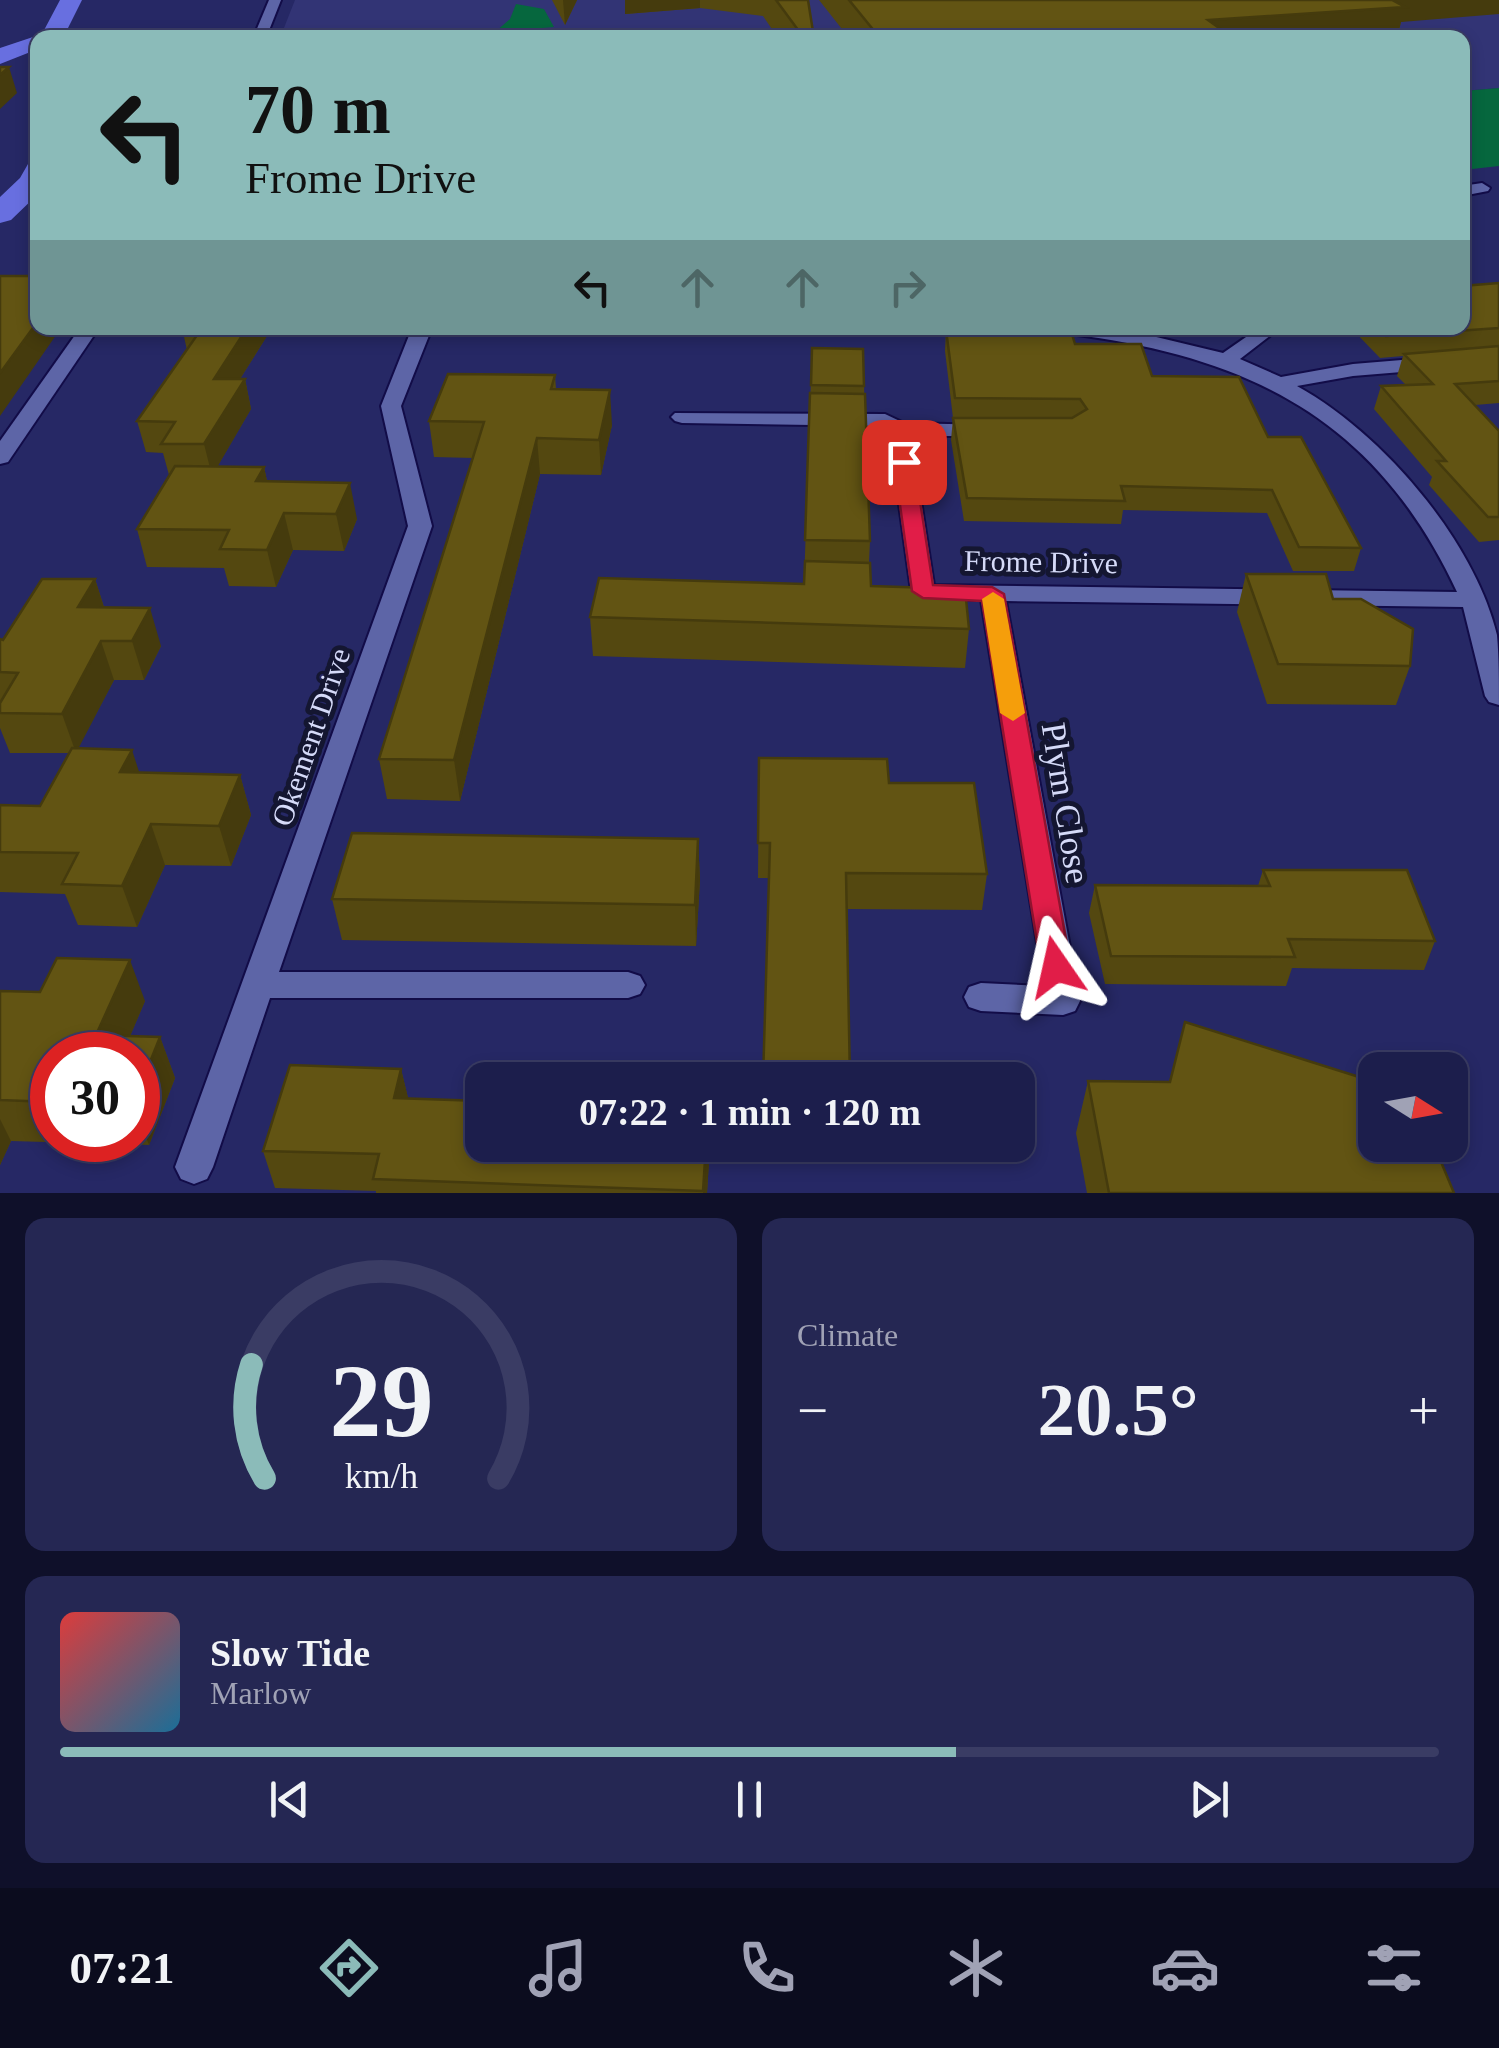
<!DOCTYPE html>
<html lang="en">
<head>
<meta charset="utf-8">
<style>
  :root { --surface:#1c1e4c; --page:#252753; --text:#f1f3f6; --muted:#a0a2b5; --line:#3a3c64; --accent:#8bbbb9 }
  body { margin:0; font-family:"Times New Roman",serif; background:var(--page); color:var(--text); height:100vh; display:flex; flex-direction:column; font-size:38px; white-space:nowrap }
  * { box-sizing:border-box; margin:0 }
  p { font-size:32px; color:var(--muted) }
  .icon { flex:none; width:55px; height:55px; fill:none; stroke:currentColor; stroke-width:2; stroke-linecap:round; stroke-linejoin:round }
  .map { position:relative; height:1193px; overflow:hidden }
  .sheet { display:flex; flex-direction:column; gap:25px; padding:25px; background:#0f102a; flex:1 }
  .sheet>* { flex:none }
  .top-card { position:absolute; left:30px; top:30px; width:1440px; height:305px; border-radius:20px; box-shadow:0 5px 15px #0003,0 0 0 2px var(--line); background:#8bbbb9; color:#111; overflow:hidden }
  .needle { width:65px; rotate:101deg }
  .tools { position:absolute; left:1358px; top:1052px; display:grid; gap:20px }
  .tools a { display:grid; place-items:center; width:110px; height:110px; border-radius:20px; background:var(--surface); box-shadow:0 5px 15px #0003,0 0 0 2px var(--line); font-size:50px }
  .speed { position:absolute; left:30px; top:1032px; display:flex; gap:20px; font-size:50px; font-weight:700; text-align:center }
  .speed>* { display:grid; place-content:center; width:130px; height:130px; border-radius:50%; background:var(--surface); box-shadow:0 5px 15px #0003,0 0 0 2px var(--line); line-height:1 }
  .speed .limit { border:15px solid #d22; background:#fff; color:#111 }
  .pin { position:absolute; display:grid; place-items:center; width:85px; height:85px; color:#fff; margin:-42px; border-radius:20px; box-shadow:0 5px 15px #0006 }
  .me { position:absolute; width:110px; margin:-55px; rotate:349deg; stroke-linejoin:round; filter:drop-shadow(0 0 8px #0008) }
  .turn { display:flex; align-items:center; gap:35px; height:210px; padding:0 50px; font-size:45px }
  .turn .icon { width:130px; height:130px; stroke-width:2.5 }
  .turn b { display:block; font-size:70px; line-height:85px }
  .lanes { display:flex; align-items:center; height:95px; padding:0 50px; background:#0003; justify-content:center; gap:50px; direction:ltr }
  .lanes .off { opacity:.35 }
  .big { font-size:75px; font-weight:600; line-height:1.1 }
  .sheet .widget { flex:1; display:flex; flex-direction:column; justify-content:center; gap:15px; min-width:0; padding:0 35px; border-radius:20px; background:var(--page) }
  .sheet .dial { align-items:center; gap:0 }
  .dial svg { height:260px; overflow:visible; fill:none; stroke:var(--line); stroke-width:7; stroke-linecap:round; text-anchor:middle }
  .dial text { fill:var(--text); stroke:none }
  .song { display:flex; align-items:center; gap:30px }
  .cover { width:120px; height:120px; border-radius:15px; background:linear-gradient(135deg,hsl(0 70% 55%),hsl(200 70% 35%)) }
  .played { height:10px; border-radius:5px; background:linear-gradient(90deg,var(--accent) 65%,var(--line) 65%) }
  .keys { display:flex; justify-content:space-around; direction:ltr }
  .heat { display:flex; justify-content:space-between; align-items:center; font-size:55px; direction:ltr }
  .sheet .tiles { flex:1; display:grid; gap:25px; grid-template-columns:1fr 1fr }
  .widget:last-child { grid-column:span 2 }
  .trip { position:absolute; left:465px; top:1062px; width:570px; height:100px; border-radius:20px; background:var(--surface); box-shadow:0 5px 15px #0003,0 0 0 2px var(--line); font-weight:600; line-height:100px; text-align:center }
  .tabs { display:flex; height:160px; justify-content:space-around; align-items:center; background:#0b0c1e; color:var(--muted) }
  .tabs .icon { width:70px; height:70px }
  .tabs .selected { color:var(--accent) }
  .tabs b { font-size:45px; color:var(--text) }
  .map>svg:first-child { display:block }
</style>
</head>
<body>
<div class="map">
<svg width="1499" height="1193" viewBox="0 0 1499 1193">
  <rect width="100%" height="100%" fill="#262865"/>
  <!-- built -->
  <path fill="#323475" d="M295,0h1204v88l-36,3 -1,-53h-1182z"/>
  <!-- green -->
  <g fill="#06673e">
    <path d="M516,4l28,5 10,18 -59,5 15,-13z"/>
    <path d="M1499,88v78l-36,4v-79z"/>
  </g>
  <g fill="none" stroke-linecap="round" stroke-linejoin="round">
    <!-- canal -->
    <g fill="#686fe0" fill-rule="evenodd">
      <path d="M60,0h22l-19,38h-25v11l-38,15v-16l42,-14z"/>
      <path d="M38,162v32l-27,26 -11,3v-26l20,-19 8,-14z"/>
    </g>
    <defs>
      <g id="minor">
        <path d="M269,0h12l-15,38h-13z"/>
        <path d="M1482,183l8,5 -2,3 -26,5v-10z"/>
        <path d="M80,328h19l-91,134 -8,2v-23z"/>
        <path d="M412,328h20l-31,78 31,120 -153,446h349l12,4 5,9 -5,9 -12,4h-358l-57,169 -6,12 -13,5 -13,-5 -6,-12 233,-641 -27,-120z"/>
        <path d="M1060,328l63,1 100,24 36,-25h21l-40,31 41,18 72,-13 146,-12v12l-146,12 -56,10c85,47 177,154 200,249 2,22 2,48 2,70l-10,-3 -4,-6 -22,-89 -457,-6 74,400 -5,10 -12,4 -82,-4 -12,-4 -5,-10 5,-10 12,-4 63,3 -63,-386 -58,-2 -12,-7 -22,-159 -9,-6 -198,-3 -7,-2 -4,-4 4,-4 210,1 19,9 88,2 3,5 -11,6h-73l23,149 523,7c-80,-172 -206,-235 -387,-258z"/>
      </g>
    </defs>
    <!-- minor casing -->
    <use href="#minor" stroke="#120c48" stroke-width="4"/>
    <!-- minor -->
    <use href="#minor" fill="#5d65a7" fill-rule="evenodd"/>
  </g>
  <!-- wall -->
  <g fill="#544810" fill-rule="evenodd">
    <path d="M552,0h25l-12,25z"/>
    <path d="M625,0h183l6,38h-36l-15,-22 -63,-8 -75,6z"/>
    <path d="M819,0h680l-98,22 -4,16h-548z"/>
    <path d="M1499,283v120l-24,2 24,26v109l-20,2 -50,-57 3,-8 -58,-68 7,-23 25,-1 -9,-9 6,-20 -23,2 -29,-30h111z"/>
    <path d="M182,328h90l-32,51h5l6,30 -34,58h47l3,14 90,38 -13,32 -51,-1 -17,37 -47,-1 -5,-18 -77,-1 -10,-38 32,-54 -6,-22 -17,-1 -9,-31 50,-71z"/>
    <path d="M946,330l129,14 77,32 116,61 93,111 -7,23h-61l-26,-58 -144,-3 -2,14 -157,-3 -13,-81 2,-22 -8,-67z"/>
    <path d="M812,348l52,38 6,155 -1,22 2,23 98,43 -4,39 -372,-12 -3,-39 214,-33z"/>
    <path d="M555,375l1,14 56,36 -11,50 -61,-1 -80,327 -73,-2 -8,-40 94,-301 -39,-1 -5,-36z"/>
    <path d="M1246,574l87,25 77,67 -14,39 -129,-1 -30,-92z"/>
    <path d="M95,579l9,28 57,39 -17,34h-30l-36,68 61,24 101,3 11,40 -20,51 -66,-1 -28,62 -59,-2 -13,-31 -65,-2v-87l40,1 29,-53h-59l-10,-25v-89l3,1z"/>
    <path d="M759,758l130,25 98,91 -5,36 -135,-1 -78,-31h-11z"/>
    <path d="M698,839l2,41 -4,66 -354,-6 -10,-41z"/>
    <path d="M1263,870l172,71 -11,29 -132,-2 -6,18 -181,-2 -16,-71 6,-28 163,1z"/>
    <path d="M0,991l145,10 -15,35 30,1 15,41 -26,67 -138,-4 -11,24zM52,1055h86v85h-86z"/>
    <path d="M1185,1022l269,171h-367l-11,-60 12,-52 81,1z"/>
    <path d="M401,1069l7,29 74,47h228l-3,48h-331v-2l-101,-3 -12,-37z"/>
  </g>
  <!-- shaded-wall -->
  <g fill="#453b0d">
    <path d="M563,0h14l-12,25z"/>
    <path d="M625,0h75v8l-75,6z"/>
    <path d="M1369,0h130v14l-98,8 -4,16h-192l3,-18z"/>
    <path d="M9,67l8,26 -17,16v-34z"/>
    <path d="M38,321v7h23l-61,88v-43z"/>
    <path d="M247,328h25l-51,81 -7,-30z"/>
    <path d="M245,379l6,30 -39,67 -8,-32z"/>
    <path d="M610,390l2,35 -11,50 -2,-35z"/>
    <path d="M537,438l3,36 -80,327 -6,-41z"/>
    <path d="M264,467l8,37 -16,-23z"/>
    <path d="M350,483l7,36 -13,32 -8,-37z"/>
    <path d="M284,513l9,37 -17,37 -9,-37z"/>
    <path d="M95,579l12,38 -29,-10z"/>
    <path d="M150,608l11,38 -17,34 -12,-39z"/>
    <path d="M101,641l13,39 -38,73 -14,-39z"/>
    <path d="M132,750l13,40 -25,-18z"/>
    <path d="M240,775l11,40 -20,51 -12,-40z"/>
    <path d="M151,824l14,41 -28,62 -15,-41z"/>
    <path d="M698,839l2,41 -4,66 -1,-41z"/>
    <path d="M130,960l15,41 -23,54 -26,-20z"/>
    <path d="M160,1037l15,41 -26,67 -11,-29v-24z"/>
    <path d="M401,1069l9,37 -16,-8z"/>
    <path d="M0,1119l11,22 -11,24z"/>
    <path d="M706,1145h4l-3,48h-4z"/>
  </g>
  <!-- building -->
  <g fill="#625413" stroke="#453b0d" stroke-width="2.5">
    <path d="M776,0h32l6,38h-10z"/>
    <path d="M849,0h543l13,7 -197,13 25,18h-353z"/>
    <path d="M0,67h9l-9,8z"/>
    <path d="M0,276h38v45l-38,52z"/>
    <path d="M1499,283v45l-113,8 -8,-8h84v-42z"/>
    <path d="M202,328h45l-33,51h31l-41,65h-43l14,-22 -38,-1z"/>
    <path d="M946,330l125,1 4,13h66l11,32 87,1 29,60h33l60,111 -62,-1 -27,-57 -151,-4 4,15 -158,-3 -14,-80h119l15,-9 -7,-10 -125,-1z"/>
    <path d="M1499,346v35l-44,3 44,47v86h-11l-51,-56h9l-65,-75 52,-2 -29,-30z"/>
    <path d="M812,348l51,1 1,37 -53,-1z"/>
    <path d="M448,374l107,1 -4,14 59,1 -11,50 -62,-2 -83,322 -75,-1 105,-337 -55,-1z"/>
    <path d="M810,393l55,1 5,147 -65,-1z"/>
    <path d="M175,466l89,1 -8,14 94,2 -14,31 -52,-1 -17,37 -47,-1 9,-19 -92,-1z"/>
    <path d="M805,561l65,2 1,23 94,3 4,40 -379,-12 9,-39 205,6z"/>
    <path d="M1246,574h80l7,25h28l52,30 -3,37 -132,-2z"/>
    <path d="M42,579h53l-17,28 72,1 -18,33h-31l-39,73 -62,-1v-10l18,-30 -18,-1v-33l3,1z"/>
    <path d="M72,748l60,2 -12,22 120,3 -21,51 -68,-2 -29,62 -60,-2 16,-31 -78,-1v-47l40,1z"/>
    <path d="M759,758l128,1 2,24h85l13,91 -141,-1 4,207h-87l7,-237h-12z"/>
    <path d="M352,833l346,6 -3,66 -363,-6z"/>
    <path d="M1263,870h144l28,71 -147,-2 7,18 -184,-1 -16,-71 175,1z"/>
    <path d="M57,958l73,2 -34,75 64,2 -22,55v-37h-86v47l-52,-2v-109l40,1z"/>
    <path d="M1185,1022l190,60v63h59l20,48h-345l-21,-112 82,1z"/>
    <path d="M290,1065l111,4 -7,29 88,3v44h224l-3,46 -330,-12 6,-25 -116,-3z"/>
  </g>
  <!-- route -->
  <path fill="#e11d48" stroke="#92132f" stroke-width="2.5" d="M904,455l10,7 19,123 59,2 12,7 67,373 -5,9 -10,3 -11,-3 -4,-9 -59,-366 -59,-3 -11,-7 -18,-129z"/>
  <!-- slow -->
  <path fill="#f59e0b" d="M993,592l11,7 21,114 -12,8 -13,-8 -18,-114z"/>
  <g text-anchor="middle" stroke-width="10" stroke-linejoin="round" paint-order="stroke">
    <!-- street labels -->
    <g font-size="30" fill="#d5daf8" stroke="#141631">
      <text transform="translate(1041 562) rotate(1)" y="10">Frome Drive</text>
      <text transform="translate(311 737) rotate(-71)" y="10">Okement Drive</text>
    </g>
    <!-- near-street labels -->
    <g font-size="35" fill="#d5daf8" stroke="#141631">
      <text transform="translate(1066 803) rotate(81)" y="12">Plym Close</text>
    </g>
  </g>
</svg>
<div class="tools">
<a><svg class="needle" viewBox="-14 -14 28 28"><path d="M0-13l5 13h-10z" fill="#e53935"/><path d="M0 13l5-13h-10z" fill="#a0a2b5"/></svg></a>
</div>
<div class="speed"><div class="limit">30</div></div>
<div class="pin" style="left:904px;top:462px;background:#d93025"><svg class="icon" aria-label="arrive" viewBox="0 0 24 24"><path d="M6 21V4h12l-3 4 3 4H6"/></svg></div>
<svg class="me" style="left:1056px;top:967px" viewBox="-20 -20 40 40"><path d="M0-17L14 15 0 8-14 15z" fill="#e11d48" stroke="#fff" stroke-width="4"/></svg>
<div class="trip">07:22 · 1 min · 120 m</div>
<div class="top-card">
<div class="turn"><svg class="icon" aria-label="left" viewBox="0 0 24 24"><path d="M17 20v-9H6M10 6l-5 5 5 5"/></svg><div><b>70 m</b>Frome Drive</div></div>
<div class="lanes"><svg class="icon" aria-label="left" viewBox="0 0 24 24"><path d="M17 20v-9H6M10 6l-5 5 5 5"/></svg><svg class="icon off" aria-label="ahead" viewBox="0 0 24 24"><path d="M12 20V5M6 11l6-6 6 6"/></svg><svg class="icon off" aria-label="ahead" viewBox="0 0 24 24"><path d="M12 20V5M6 11l6-6 6 6"/></svg><svg class="icon off" aria-label="right" viewBox="0 0 24 24"><path d="M7 20v-9h11M14 6l5 5-5 5"/></svg></div>
</div>
</div>
<section class="sheet">
<div class="tiles">
<div class="widget dial"><svg viewBox="0 0 100 80">
<path d="M14 69A42 42 0 1 1 86 69"/>
<path d="M14 69A42 42 0 0 1 10 34" stroke="#8bbbb9"/>
<text x="50" y="56" font-size="32" font-weight="700">29</text>
<text x="50" y="72" font-size="11">km/h</text>
</svg></div>
<div class="widget"><p>Climate</p>
<div class="heat"><a>−</a><b class="big">20.5°</b><a>+</a></div>
</div>
<div class="widget">
<div class="song"><i class="cover"></i><div><b>Slow Tide</b><p>Marlow</p></div></div>
<div class="played"></div>
<div class="keys"><svg class="icon" aria-label="previous" viewBox="0 0 24 24"><path d="M18 5L8 12l10 7zM5 5v14"/></svg><svg class="icon" aria-label="pause" viewBox="0 0 24 24"><path d="M8 5v14M16 5v14"/></svg><svg class="icon" aria-label="next" viewBox="0 0 24 24"><path d="M6 5l10 7-10 7zM19 5v14"/></svg></div>
</div>
</div>
</section>
<nav class="tabs">
<b>07:21</b>
<svg class="icon selected" aria-label="directions" viewBox="0 0 24 24"><path d="M12 3l9 9-9 9-9-9zM9 14v-3h6M13 9l2 2-2 2"/></svg>
<svg class="icon" aria-label="music" viewBox="0 0 24 24"><path d="M9 18V5l10-2v13"/><circle cx="6" cy="18" r="3"/><circle cx="16" cy="16" r="3"/></svg>
<svg class="icon" aria-label="phone" viewBox="0 0 24 24"><path d="M5 4h4l2 5-3 2q2 4 5 5l2-3 5 2v4C11 20 4 13 5 4z"/></svg>
<svg class="icon" aria-label="climate" viewBox="0 0 24 24"><path d="M12 3v18M4 7l16 10M4 17L20 7"/></svg>
<svg class="icon" aria-label="car" viewBox="0 0 24 24"><path d="M5 17H2v-5l4-1 3-4h7l3 4 3 1v5h-3M9 17h6M6 11h13"/><circle cx="7" cy="17" r="2"/><circle cx="17" cy="17" r="2"/></svg>
<svg class="icon" aria-label="filters" viewBox="0 0 24 24"><path d="M4 7h16M4 17h16"/><circle cx="9" cy="7" r="2"/><circle cx="15" cy="17" r="2"/></svg>
</nav>
</body>
</html>
